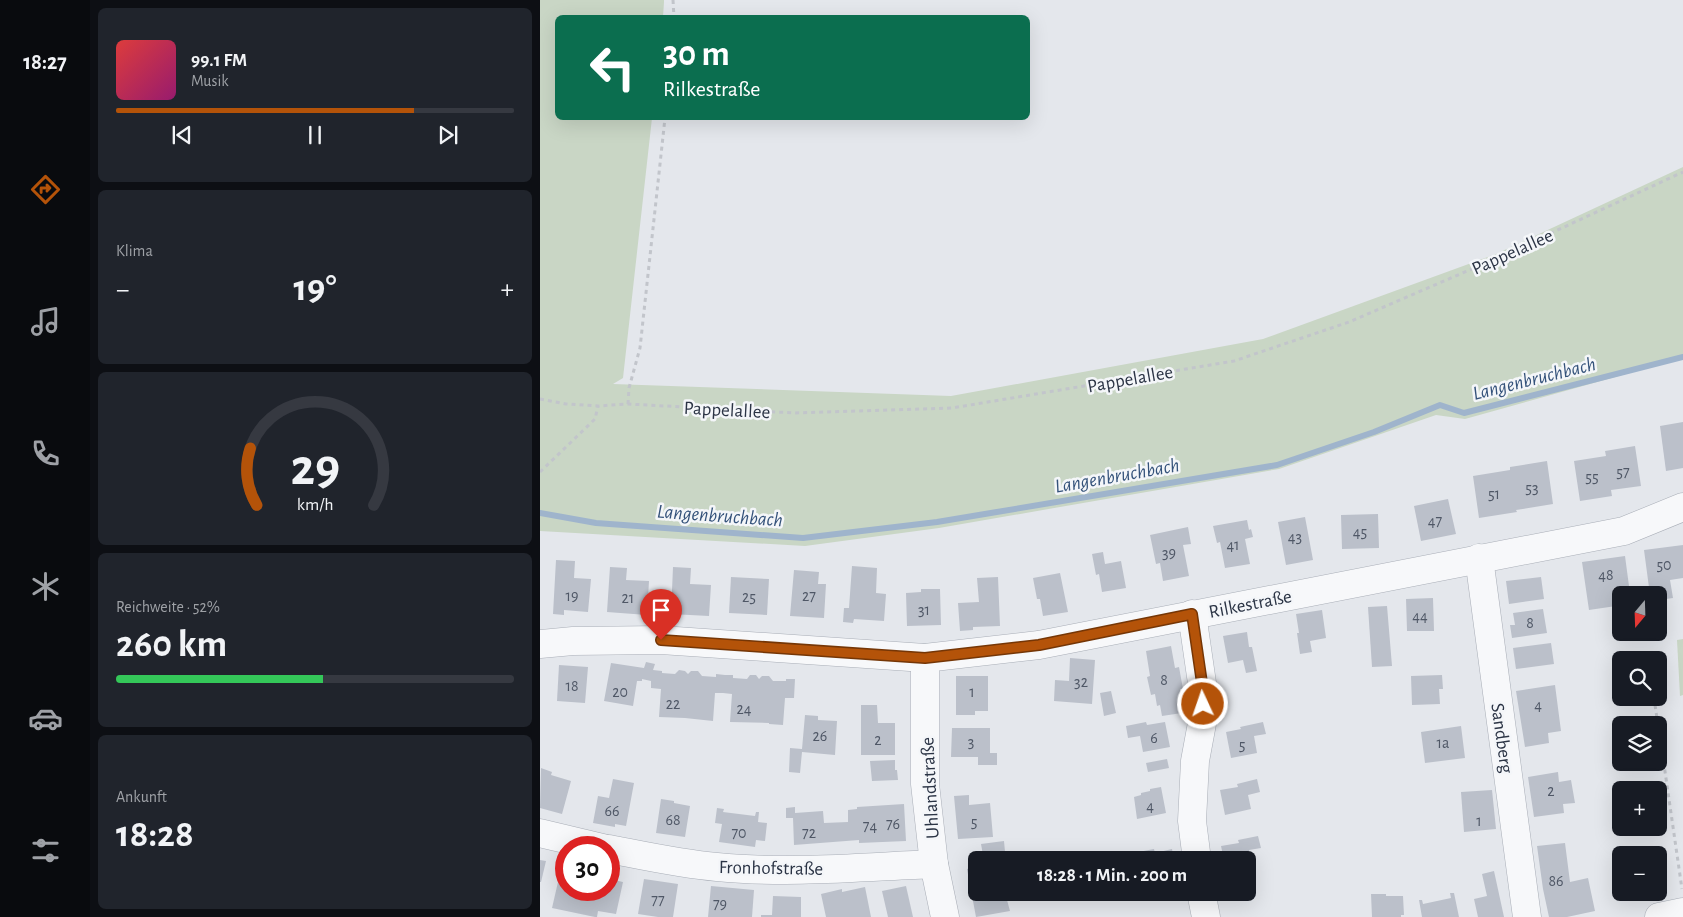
<!DOCTYPE html>
<html lang="de">
<head>
<meta charset="utf-8">
<style>
  :root { --surface:#171b24; --page:#20242c; --text:#f1f3f6; --muted:#9ea1a6; --line:#363941; --accent:#b45309 }
  body { margin:0; font-family:"Alegreya Sans",sans-serif; background:var(--page); color:var(--text); height:100vh; display:flex; flex-direction:column; font-size:19px; white-space:nowrap }
  * { box-sizing:border-box; margin:0 }
  p { font-size:16px; color:var(--muted) }
  .icon { flex:none; width:28px; height:28px; fill:none; stroke:currentColor; stroke-width:2; stroke-linecap:round; stroke-linejoin:round }
  .map { position:relative; flex:1; overflow:hidden }
  .details { display:flex; flex-direction:column; gap:8px; padding:8px; background:#0d0f14; width:450px }
  .details>* { flex:none }
  .guide { position:absolute; left:15px; top:15px; width:475px; height:105px; border-radius:8px; box-shadow:0 5px 20px #0002; background:#0b6e4f; color:#fff; overflow:hidden }
  .needle { width:32px; rotate:199deg }
  .controls { position:absolute; left:1072px; top:586px; display:grid; gap:10px }
  .controls a { display:grid; place-items:center; width:55px; height:55px; border-radius:8px; background:var(--surface); box-shadow:0 5px 20px #0002; font-size:25px }
  .speed { position:absolute; left:15px; top:836px; display:flex; gap:10px; font-size:25px; font-weight:700; text-align:center }
  .speed>* { display:grid; place-content:center; width:65px; height:65px; border-radius:50%; background:var(--surface); box-shadow:0 5px 20px #0002; line-height:1 }
  .speed .limit { border:8px solid #d22; background:#fff; color:#111 }
  .pin { position:absolute; display:grid; place-items:center; width:42px; height:42px; color:#fff; margin:-51px -21px; border-radius:50% 50% 50% 0; rotate:-45deg; box-shadow:0 0 5px #0007 }
  .pin .icon { rotate:45deg }
  .me { position:absolute; width:55px; margin:-28px; rotate:357deg; stroke-linejoin:round; filter:drop-shadow(0 0 4px #0008) }
  .turn { display:flex; align-items:center; gap:18px; height:105px; padding:0 25px; font-size:22px }
  .turn .icon { width:65px; height:65px; stroke-width:2.5 }
  .turn b { display:block; font-size:35px; line-height:42px }
  .big { font-size:38px; font-weight:600; line-height:1.1 }
  .details .widget { flex:1; display:flex; flex-direction:column; justify-content:center; gap:8px; min-width:0; padding:0 18px; border-radius:8px; background:var(--page) }
  .details .dial { align-items:center; gap:0 }
  .dial svg { height:130px; overflow:visible; fill:none; stroke:var(--line); stroke-width:7; stroke-linecap:round; text-anchor:middle }
  .dial text { fill:var(--text); stroke:none }
  .song { display:flex; align-items:center; gap:15px }
  .cover { width:60px; height:60px; border-radius:8px; background:linear-gradient(135deg,hsl(0 70% 55%),hsl(320 70% 35%)) }
  .played { height:5px; border-radius:2px; background:linear-gradient(90deg,var(--accent) 75%,var(--line) 75%) }
  .keys { display:flex; justify-content:space-around; direction:ltr }
  .heat { display:flex; justify-content:space-between; align-items:center; font-size:28px; direction:ltr }
  .charge { height:8px; border-radius:4px; background:linear-gradient(90deg,#34c759 52%,var(--line) 0) }
  .trip { position:absolute; left:428px; top:851px; width:288px; height:50px; border-radius:8px; background:var(--surface); box-shadow:0 5px 20px #0002; font-weight:600; line-height:50px; text-align:center }
  main { display:flex; flex:1; min-height:0 }
  .menu { display:flex; flex-direction:column; width:90px; justify-content:space-around; align-items:center; background:#090b0e; color:var(--muted) }
  .menu .icon { width:35px; height:35px }
  .menu .current { color:var(--accent) }
  .menu b { font-size:22px; color:var(--text) }
  .map>svg:first-child { display:block }
</style>
</head>
<body>
<main>
<nav class="menu">
<b>18:27</b>
<svg class="icon current" aria-label="directions" viewBox="0 0 24 24"><path d="M12 3l9 9-9 9-9-9zM9 14v-3h6M13 9l2 2-2 2"/></svg>
<svg class="icon" aria-label="music" viewBox="0 0 24 24"><path d="M9 18V5l10-2v13"/><circle cx="6" cy="18" r="3"/><circle cx="16" cy="16" r="3"/></svg>
<svg class="icon" aria-label="phone" viewBox="0 0 24 24"><path d="M5 4h4l2 5-3 2q2 4 5 5l2-3 5 2v4C11 20 4 13 5 4z"/></svg>
<svg class="icon" aria-label="climate" viewBox="0 0 24 24"><path d="M12 3v18M4 7l16 10M4 17L20 7"/></svg>
<svg class="icon" aria-label="car" viewBox="0 0 24 24"><path d="M5 17H2v-5l4-1 3-4h7l3 4 3 1v5h-3M9 17h6M6 11h13"/><circle cx="7" cy="17" r="2"/><circle cx="17" cy="17" r="2"/></svg>
<svg class="icon" aria-label="filters" viewBox="0 0 24 24"><path d="M4 7h16M4 17h16"/><circle cx="9" cy="7" r="2"/><circle cx="15" cy="17" r="2"/></svg>
</nav>
<section class="details">
<div class="widget">
<div class="song"><i class="cover"></i><div><b>99.1 FM</b><p>Musik</p></div></div>
<div class="played"></div>
<div class="keys"><svg class="icon" aria-label="previous" viewBox="0 0 24 24"><path d="M18 5L8 12l10 7zM5 5v14"/></svg><svg class="icon" aria-label="pause" viewBox="0 0 24 24"><path d="M8 5v14M16 5v14"/></svg><svg class="icon" aria-label="next" viewBox="0 0 24 24"><path d="M6 5l10 7-10 7zM19 5v14"/></svg></div>
</div>
<div class="widget"><p>Klima</p>
<div class="heat"><a>−</a><b class="big">19°</b><a>+</a></div>
</div>
<div class="widget dial"><svg viewBox="0 0 100 80">
<path d="M14 69A42 42 0 1 1 86 69"/>
<path d="M14 69A42 42 0 0 1 10 34" stroke="#b45309"/>
<text x="50" y="56" font-size="32" font-weight="700">29</text>
<text x="50" y="72" font-size="11">km/h</text>
</svg></div>
<div class="widget"><p>Reichweite · 52%</p><b class="big">260 km</b><div class="charge"></div></div>
<div class="widget"><p>Ankunft</p><b class="big">18:28</b></div>
</section>
<div class="map">
<svg width="1143" height="917" viewBox="0 0 1143 917">
  <rect width="100%" height="100%" fill="#e4e7ec"/>
  <!-- green -->
  <g fill="#c9d6c5">
    <path d="M0,0h124v2l-1,15 -105,1v100h94l-29,260 -10,6 338,12 312,-57 233,-85 187,-87v191l-218,61 -29,-4 -157,54 -340,59 -134,18 -265,-15z"/>
    <path d="M1143,639v56l-3,1 -3,-56z"/>
  </g>
  <g fill="none" stroke-linecap="round" stroke-linejoin="round">
    <!-- stream -->
    <path stroke="#9fb4cc" stroke-width="6" d="M0,513l56,10 207,15 134,-16 340,-57 97,-33 66,-27 24,8 219,-56"/>
  </g>
  <!-- building -->
  <g fill="#bbc0ca">
    <path d="M1143,422v46l-17,3 -6,-45z"/>
    <path d="M1095,446l6,40 -30,4 1,6 -32,5 -6,-40 32,-5 -1,-5z"/>
    <path d="M1007,461l6,43 -37,6 1,2 -38,6 -6,-42 37,-6v-3z"/>
    <path d="M908,499l8,35 -35,7 -7,-35z"/>
    <path d="M838,514l1,34 -37,1 -1,-34z"/>
    <path d="M765,517l8,43 -27,5 -8,-43z"/>
    <path d="M707,520l2,10 2,-1 2,8 -8,2 5,25 -25,4 -5,-26 -3,1 -4,-17z"/>
    <path d="M648,527l3,17 -8,1 6,31 -26,5 -3,-18 -4,1 -6,-29z"/>
    <path d="M1143,545v33l-13,2 3,18 -14,2v-5h-9l-6,-45z"/>
    <path d="M563,552l2,12 16,-3 5,27 -24,4 -3,-18 -3,1 -4,-21z"/>
    <path d="M1085,556l4,30 -16,2 3,18 -27,4 -7,-48z"/>
    <path d="M16,560l19,1 -1,17 17,1 -3,33 -24,-2v5l-11,-1z"/>
    <path d="M312,566l25,2 -1,25 10,1 -2,27 -30,-2 -1,4 -10,-1 1,-14h5z"/>
    <path d="M70,567l17,1 -1,12 23,1 -2,34 -40,-3z"/>
    <path d="M133,567l18,1 -1,16 21,1 -2,31 -38,-2z"/>
    <path d="M254,570l25,2 -1,12h8l-2,34 -34,-2z"/>
    <path d="M520,573l8,39 -25,4 -3,-17h-3l-4,-21z"/>
    <path d="M191,577l38,2 -2,36 -38,-2z"/>
    <path d="M458,577l2,49 -27,1v3l-13,1 -2,-28 21,-1 -2,-24z"/>
    <path d="M1001,577l3,22 -35,5 -3,-23z"/>
    <path d="M381,589h19l1,36 -34,1 -1,-33 15,-1z"/>
    <path d="M893,598l1,33h-27l-1,-32z"/>
    <path d="M847,606l5,60 -20,1 -4,-60z"/>
    <path d="M1003,609l4,24 -35,5 -2,-13h5l-2,-12z"/>
    <path d="M782,610l4,28 -16,3 2,11 -12,2 -3,-21h2l-3,-19z"/>
    <path d="M707,632l2,15h3l5,24 -11,2 -3,-13 -15,3 -5,-27z"/>
    <path d="M1011,643l3,21 -38,5 -3,-21z"/>
    <path d="M631,646l4,22 4,-1 4,22h-3l2,12 -3,1 3,11 -20,3 -2,-11 -3,1 -2,-12 -4,1 -4,-18 3,-1 -4,-25z"/>
    <path d="M530,658l25,2 -3,44 -38,-3 1,-21 14,1z"/>
    <path d="M106,662l9,2 -2,6 9,1v2l13,1 4,-4 6,1 3,3 3,-3h7l4,5 14,1v-3l9,1h8v3l14,1 3,-4h6l3,4 3,-3h7l4,5h13v-2h9l-1,19h-9l-2,27 -14,-1v-1l-39,-1 2,-28 -9,-1h-8l-2,28 -28,-3 -26,-1 2,-28 -10,-1v-7l-9,-2v2h-5l-4,25 -29,-5 7,-38 33,5z"/>
    <path d="M19,665l29,2 -3,36 -28,-2z"/>
    <path d="M902,675l1,14h-4l1,15 -28,1 -1,-29z"/>
    <path d="M416,676h32v35h-13v4h-19z"/>
    <path d="M1015,685l6,46 -13,2 1,10 -24,4 -9,-56z"/>
    <path d="M571,691l5,22 -12,3 -4,-23z"/>
    <path d="M321,705h16l1,18h17v32h-34z"/>
    <path d="M265,715l13,1v4l19,1 -2,34 -33,-3 -2,21 -11,-1 1,-24 12,1z"/>
    <path d="M606,722l1,3 18,-3 5,25 -27,5 -3,-16 -12,2 -2,-12z"/>
    <path d="M723,722l3,12 -12,2 3,17 -26,5 -5,-26 15,-3 -1,-2z"/>
    <path d="M921,726l4,32 -40,5 -4,-31z"/>
    <path d="M412,728h38v25h7v12h-19v-8h-27z"/>
    <path d="M627,759l2,9 -21,4 -2,-9z"/>
    <path d="M355,760v10h2l1,10 -26,1 -2,-20z"/>
    <path d="M1,768l11,4 -1,3 20,6 -9,33 -22,-6z"/>
    <path d="M1018,772l1,10 12,-2 4,23 -12,1 1,9 -30,4 -6,-40z"/>
    <path d="M73,779l21,4 -8,43 -11,-2v3l-22,-4 5,-27 11,2z"/>
    <path d="M717,779l3,13 -12,3 3,14 -26,6 -5,-25 18,-3 -1,-3z"/>
    <path d="M621,787l5,26 -29,6 -3,-22 7,-2v-2l9,-2v-2z"/>
    <path d="M952,790l4,39 -32,3 -3,-40z"/>
    <path d="M429,795v10l21,-2 3,34 -35,2 -4,-43z"/>
    <path d="M121,799l13,2v2l16,3 -5,31 -29,-4z"/>
    <path d="M364,804l2,37 -47,2v-3l-65,5 -1,-27h-7v-10l9,-1v6l28,-2 1,12 24,-1v-12l9,-1v-2z"/>
    <path d="M177,808l7,1 -1,3 32,4 1,-4h3l-1,10 9,1 -2,18 -9,-1 -1,7 -36,-5 3,-18 -7,-1z"/>
    <path d="M718,836l3,12 -12,2 3,17 -6,1v-8h-22l-3,-14 18,-3 -1,-3z"/>
    <path d="M464,841l1,11 -22,3 -2,-11z"/>
    <path d="M1025,843l5,39 18,-4 7,33 -28,6h-18l-6,-28 -6,-43z"/>
    <path d="M614,849l1,4 17,-4 2,11h-40l-1,-7z"/>
    <path d="M0,860l6,1 -5,21h-1z"/>
    <path d="M436,867v25h41l1,6 -11,2 3,11 -34,6 -9,-48z"/>
    <path d="M21,869l5,1v20h43v-11l14,3 -7,32 -18,-3 -1,6h-2l-43,-9z"/>
    <path d="M954,871l10,46h-26l-4,-18 13,-3 -5,-22z"/>
    <path d="M104,879l34,5 -5,33h-15l-20,-3z"/>
    <path d="M171,886l43,4 -2,27h-44z"/>
    <path d="M366,886l7,31h-25l-6,-26z"/>
    <path d="M325,887l6,30h-45l-5,-23 21,-5v3z"/>
    <path d="M910,893h4l5,24h-37l-3,-17h3l1,4 28,-6z"/>
    <path d="M831,894h15v2h17l1,19h-3v2h-29z"/>
    <path d="M233,896l28,1v20h-40v-2h11z"/>
  </g>
  <g fill="none" stroke-linecap="round" stroke-linejoin="round">
    <defs>
      <g id="minor">
        <path d="M939,558l48,359"/>
        <path d="M652,614l11,76v28l-8,43 -3,60 5,39"/>
        <path d="M0,644l33,-3 88,-1 264,18 114,-13 585,-114 59,-24"/>
        <path d="M385,658v126l9,80 11,53"/>
        <path d="M0,833l63,15"/>
        <path d="M69,849c36,7 72,15 108,18 72,7 145,0 217,-3"/>
        <path d="M661,892l5,25"/>
        <path d="M1119,917l24,-5"/>
      </g>
    </defs>
    <!-- minor casing -->
    <use href="#minor" stroke="#a9aeb7" stroke-width="29"/>
    <!-- path -->
    <g stroke="#c2c5cb" stroke-width="3" stroke-dasharray="4 4" stroke-linecap="butt">
      <path d="M133,0l1,18"/>
      <path d="M0,399l26,5 32,2 30,-2 167,9 157,-5 282,-47 115,-39 146,-63 188,-87"/>
      <path d="M88,404l1,-16 11,-40 25,-230"/>
      <path d="M0,472l55,-53 3,-13"/>
      <path d="M1115,705l3,20"/>
      <path d="M1119,730l23,159"/>
    </g>
    <!-- minor -->
    <use href="#minor" stroke="#f7f8fa" stroke-width="28"/>
  </g>
  <g fill="none" stroke-linecap="round" stroke-linejoin="round">
    <defs>
      <path id="route" d="M121,640l264,18 114,-13 153,-31 11,76v14"/>
    </defs>
    <!-- route casing -->
    <use href="#route" stroke="#753606" stroke-width="12"/>
    <!-- route -->
    <use href="#route" stroke="#b45309" stroke-width="9"/>
  </g>
  <g text-anchor="middle" stroke-width="5" stroke-linejoin="round" paint-order="stroke">
    <!-- number labels -->
    <g font-size="16" fill="#4f5766">
      <text x="1083" y="477">57</text>
      <text x="1052" y="482">55</text>
      <text x="992" y="493">53</text>
      <text x="954" y="499">51</text>
      <text x="895" y="526">47</text>
      <text x="820" y="537">45</text>
      <text x="755" y="542">43</text>
      <text x="693" y="550">41</text>
      <text x="629" y="558">39</text>
      <text x="1124" y="570">50</text>
      <text x="1066" y="580">48</text>
      <text x="32" y="601">19</text>
      <text x="269" y="601">27</text>
      <text x="209" y="602">25</text>
      <text x="88" y="603">21</text>
      <text x="384" y="615">31</text>
      <text x="880" y="621">44</text>
      <text x="990" y="628">8</text>
      <text x="624" y="685">8</text>
      <text x="541" y="687">32</text>
      <text x="32" y="691">18</text>
      <text x="80" y="697">20</text>
      <text x="432" y="697">1</text>
      <text x="133" y="709">22</text>
      <text x="998" y="710">4</text>
      <text x="204" y="714">24</text>
      <text x="280" y="741">26</text>
      <text x="614" y="743">6</text>
      <text x="338" y="745">2</text>
      <text x="431" y="747">3</text>
      <text x="903" y="748">1a</text>
      <text x="702" y="750">5</text>
      <text x="1011" y="796">2</text>
      <text x="610" y="811">4</text>
      <text x="72" y="816">66</text>
      <text x="133" y="825">68</text>
      <text x="939" y="826">1</text>
      <text x="434" y="827">5</text>
      <text x="353" y="829">76</text>
      <text x="330" y="831">74</text>
      <text x="199" y="838">70</text>
      <text x="269" y="838">72</text>
      <text x="1016" y="886">86</text>
      <text x="118" y="905">77</text>
      <text x="180" y="909">79</text>
    </g>
    <!-- street labels -->
    <g font-size="19" fill="#2b3445" stroke="#f4f6f9">
      <text transform="translate(972 251) rotate(-24)" y="7">Pappelallee</text>
      <text transform="translate(590 378) rotate(-10)" y="7">Pappelallee</text>
      <text transform="translate(187 409) rotate(3)" y="7">Pappelallee</text>
      <text transform="translate(710 603) rotate(-11)" y="7">Rilkestraße</text>
      <text transform="translate(963 738) rotate(82)" y="7">Sandberg</text>
      <text transform="translate(389 788) rotate(-93)" y="7">Uhlandstraße</text>
      <text transform="translate(231 867) rotate(1)" y="7">Fronhofstraße</text>
    </g>
    <!-- water labels -->
    <g font-size="20" font-style="italic" fill="#34527a" stroke="#f4f6f9">
      <text transform="translate(994 378) rotate(-14)" y="7">Langenbruchbach</text>
      <text transform="translate(577 475) rotate(-10)" y="7">Langenbruchbach</text>
      <text transform="translate(180 515) rotate(4)" y="7">Langenbruchbach</text>
    </g>
  </g>
</svg>
<div class="controls">
<a><svg class="needle" viewBox="-14 -14 28 28"><path d="M0-13l5 13h-10z" fill="#e53935"/><path d="M0 13l5-13h-10z" fill="#9ea1a6"/></svg></a>
<a><svg class="icon" aria-label="search" viewBox="0 0 24 24"><circle cx="10" cy="10" r="6"/><path d="M15 15l6 6"/></svg></a>
<a><svg class="icon" aria-label="layers" viewBox="0 0 24 24"><path d="M12 4l9 5-9 5-9-5zM3 14l9 5 9-5"/></svg></a>
<a>+</a>
<a>−</a>
</div>
<div class="speed"><div class="limit">30</div></div>
<div class="pin" style="left:121px;top:640px;background:#d93025"><svg class="icon" aria-label="arrive" viewBox="0 0 24 24"><path d="M6 21V4h12l-3 4 3 4H6"/></svg></div>
<svg class="me" style="left:663px;top:704px" viewBox="-20 -20 40 40"><circle r="17" fill="#b45309" stroke="#fff" stroke-width="3"/><path d="M0-11L8 9 0 5-8 9z" fill="#fff"/></svg>
<div class="trip">18:28 · 1 Min. · 200 m</div>
<div class="guide">
<div class="turn"><svg class="icon" aria-label="left" viewBox="0 0 24 24"><path d="M17 20v-9H6M10 6l-5 5 5 5"/></svg><div><b>30 m</b>Rilkestraße</div></div>
</div>
</div>
</main>
</body>
</html>
